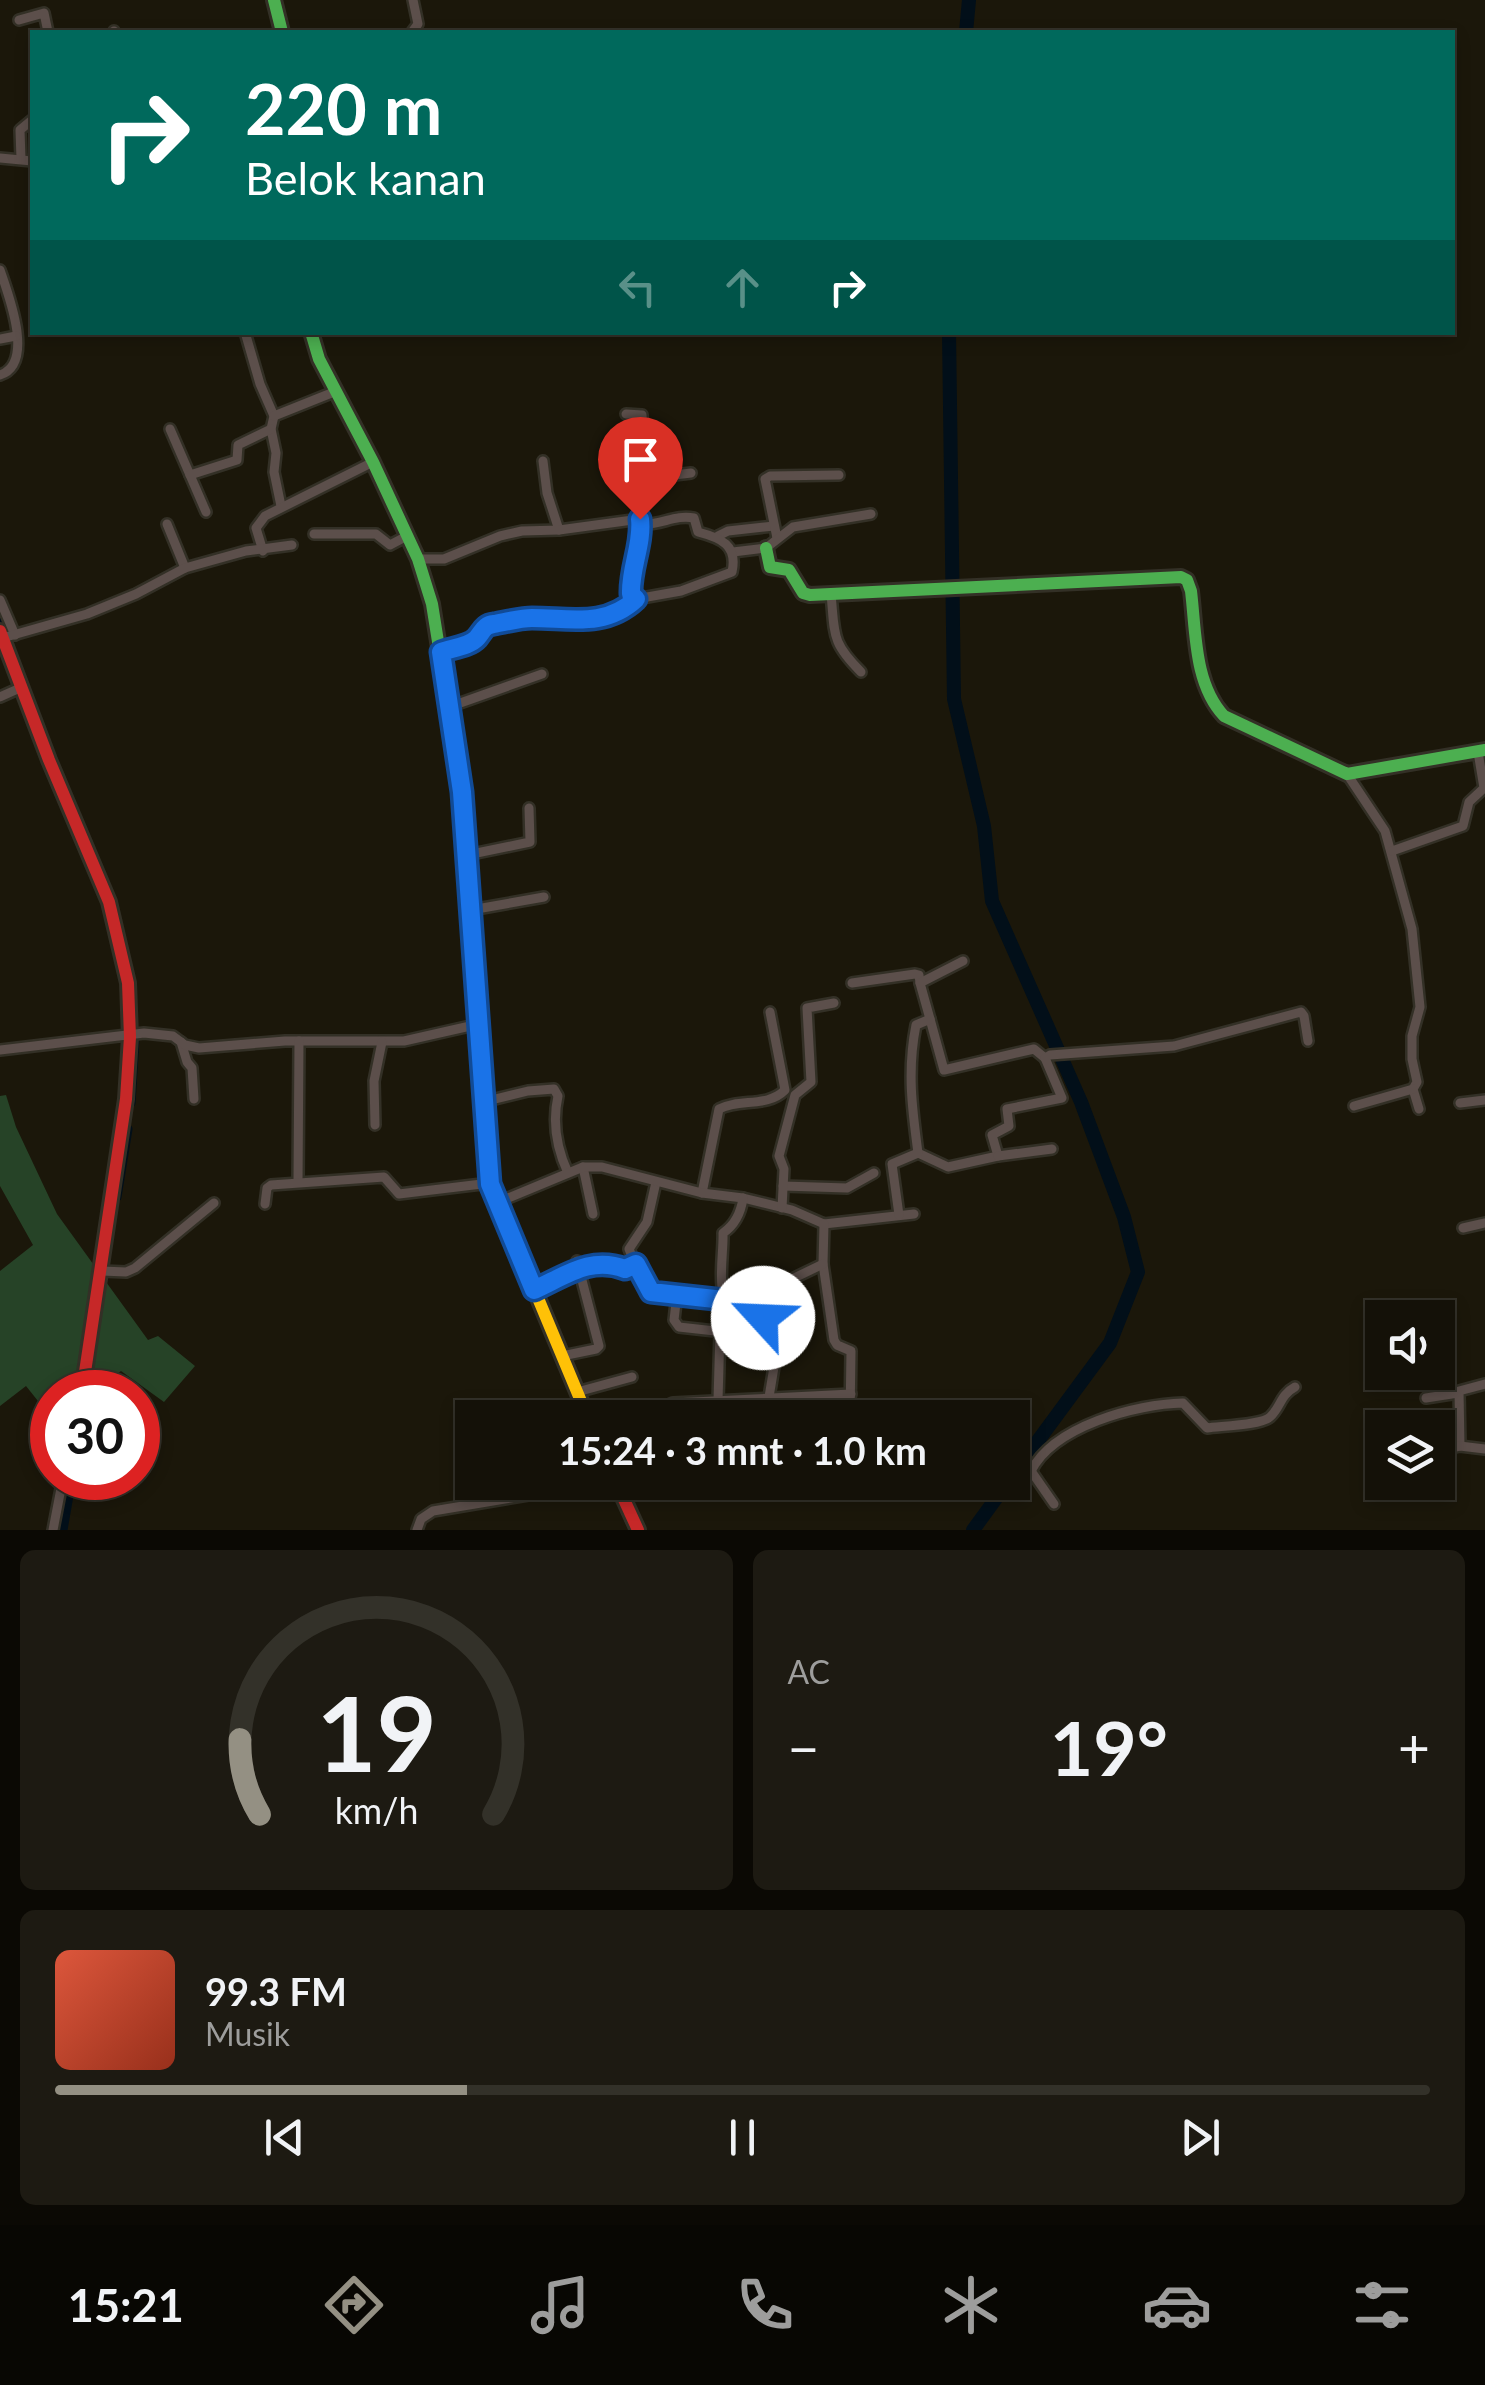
<!DOCTYPE html>
<html lang="id">
<head>
<meta charset="utf-8">
<style>
  :root { --surface:#141108; --page:#1d1a12; --text:#f1f3f6; --muted:#9d9d9c; --line:#333129; --accent:#949083 }
  body { margin:0; font-family:Lato,sans-serif; background:var(--page); color:var(--text); height:100vh; display:flex; flex-direction:column; font-size:38px; white-space:nowrap }
  * { box-sizing:border-box; margin:0 }
  p { font-size:32px; color:var(--muted) }
  .icon { flex:none; width:55px; height:55px; fill:none; stroke:currentColor; stroke-width:2; stroke-linecap:round; stroke-linejoin:round }
  .map { position:relative; height:1530px; overflow:hidden }
  .panel { display:flex; flex-direction:column; gap:20px; padding:20px; background:#0b0904; flex:1 }
  .panel>* { flex:none }
  .guide { position:absolute; left:30px; top:30px; width:1425px; height:305px; border-radius:0px; box-shadow:0 5px 15px #0003,0 0 0 2px var(--line); background:#00695c; color:#fff; overflow:hidden }
  .controls { position:absolute; left:1365px; top:1300px; display:grid; gap:20px }
  .controls a { display:grid; place-items:center; width:90px; height:90px; border-radius:0px; background:var(--surface); box-shadow:0 5px 15px #0003,0 0 0 2px var(--line); font-size:50px }
  .speed { position:absolute; left:30px; top:1370px; display:flex; gap:20px; font-size:50px; font-weight:700; text-align:center }
  .speed>* { display:grid; place-content:center; width:130px; height:130px; border-radius:50%; background:var(--surface); box-shadow:0 5px 15px #0003,0 0 0 2px var(--line); line-height:1 }
  .speed .limit { border:15px solid #d22; background:#fff; color:#111 }
  .pin { position:absolute; display:grid; place-items:center; width:85px; height:85px; color:#fff; margin:-102px -42px; border-radius:50% 50% 50% 0; rotate:-45deg; box-shadow:0 0 10px #0007 }
  .pin .icon { rotate:45deg }
  .me { position:absolute; width:110px; margin:-55px; rotate:295deg; stroke-linejoin:round; filter:drop-shadow(0 0 8px #0008) }
  .turn { display:flex; align-items:center; gap:35px; height:210px; padding:0 50px; font-size:45px }
  .turn .icon { width:130px; height:130px; stroke-width:2.5 }
  .turn b { display:block; font-size:70px; line-height:85px }
  .lanes { display:flex; align-items:center; height:95px; padding:0 50px; background:#0003; justify-content:center; gap:50px; direction:ltr }
  .lanes .off { opacity:.35 }
  .big { font-size:75px; font-weight:700; line-height:1.1 }
  .panel .card { flex:1; display:flex; flex-direction:column; justify-content:center; gap:15px; min-width:0; padding:0 35px; border-radius:15px; background:var(--page) }
  .panel .dial { align-items:center; gap:0 }
  .dial svg { height:260px; overflow:visible; fill:none; stroke:var(--line); stroke-width:7; stroke-linecap:round; text-anchor:middle }
  .dial text { fill:var(--text); stroke:none }
  .song { display:flex; align-items:center; gap:30px }
  .cover { width:120px; height:120px; border-radius:15px; background:linear-gradient(135deg,hsl(10 70% 55%),hsl(10 70% 35%)) }
  .played { height:10px; border-radius:5px; background:linear-gradient(90deg,var(--accent) 30%,var(--line) 30%) }
  .keys { display:flex; justify-content:space-around; direction:ltr }
  .heat { display:flex; justify-content:space-between; align-items:center; font-size:55px; direction:ltr }
  .panel .tiles { flex:1; display:grid; gap:20px; grid-template-columns:1fr 1fr }
  .card:last-child { grid-column:span 2 }
  .trip { position:absolute; left:455px; top:1400px; width:575px; height:100px; border-radius:0px; background:var(--surface); box-shadow:0 5px 15px #0003,0 0 0 2px var(--line); font-weight:700; line-height:100px; text-align:center }
  .dock { display:flex; height:160px; justify-content:space-around; align-items:center; background:#080703; color:var(--muted) }
  .dock .icon { width:70px; height:70px }
  .dock .on { color:var(--accent) }
  .dock b { font-size:45px; color:var(--text) }
  .map>svg:first-child { display:block }
</style>
</head>
<body>
<div class="map">
<svg width="1485" height="1530" viewBox="0 0 1485 1530">
  <rect width="100%" height="100%" fill="#1b170a"/>
  <!-- green -->
  <path fill="#264327" d="M6,1095l10,32 41,87 91,126 10,-4 37,30 -31,36 -43,-31c-20,16 -43,21 -69,21v14l-6,5 -20,-25 -26,20v-135l33,-26 -33,-59v-90z"/>
  <g fill="none" stroke-linecap="round" stroke-linejoin="round">
    <!-- canal -->
    <g stroke="#020f19" stroke-width="9">
      <path d="M0,620l7,16"/>
      <path d="M131,1103l4,-64"/>
      <path d="M117,1197l11,-68"/>
      <path d="M63,1530l9,-52"/>
    </g>
    <!-- river -->
    <g stroke="#020f19" stroke-width="14">
      <path d="M966,32l3,-32"/>
      <path d="M949,332l5,367 30,127 8,75 89,201 43,115 14,55 -28,71 -98,133"/>
      <path d="M973,1530l35,-48"/>
    </g>
    <defs>
      <g id="street">
        <path d="M19,20l25,-7 4,19"/>
        <path d="M114,31v1"/>
        <path d="M412,32l6,-8 -5,-24"/>
        <path d="M0,158l32,3"/>
        <path d="M21,159l-1,-29 12,-10"/>
        <path d="M0,270c9,26 35,94 0,105"/>
        <path d="M245,332l15,52 14,32 -3,13 5,24 -2,19 7,34"/>
        <path d="M0,339l16,-3"/>
        <path d="M626,414l16,1 1,15 15,47"/>
        <path d="M274,416l60,-24"/>
        <path d="M170,429l20,46"/>
        <path d="M543,461l4,32 12,37"/>
        <path d="M206,512l-16,-37 47,-15 1,-15 33,-16"/>
        <path d="M640,519l-2,-35 19,-3 1,-4 33,-4"/>
        <path d="M167,524l18,44"/>
        <path d="M314,534h62l14,11 17,-9"/>
        <path d="M718,536l10,-5 46,-5"/>
        <path d="M777,538l-12,-59 5,-3 69,-1"/>
        <path d="M263,551l-7,-23 9,-12 108,-54"/>
        <path d="M733,552l33,-4 27,-21 78,-13"/>
        <path d="M418,559h26l56,-23 22,-5 37,-1 81,-11 1,5c19,2 34,-10 53,-6l4,14c23,6 40,13 34,40l-51,19 -45,8 -9,9 -32,12 -64,-2 -27,7 -10,-2 -12,5 -7,12 -34,12"/>
        <path d="M831,594c4,41 0,48 30,78"/>
        <path d="M636,599c-14,-20 3,-53 5,-75"/>
        <path d="M0,600l15,35"/>
        <path d="M6,637l81,-23 49,-20 49,-26 61,-17 46,-6"/>
        <path d="M0,697l20,-9"/>
        <path d="M449,707l93,-33"/>
        <path d="M1347,774l38,57 27,98 8,78 -8,29v23l5,23 -4,7 6,20"/>
        <path d="M1392,851l71,-25 6,-24 15,-14 -6,-36"/>
        <path d="M467,855l63,-13 -1,-34"/>
        <path d="M471,910l73,-13"/>
        <path d="M852,983l63,-9 4,1 1,8"/>
        <path d="M930,1019l14,51 90,-21 11,9"/>
        <path d="M181,1042l6,20 5,6 2,31"/>
        <path d="M0,1050l144,-17 29,3 12,9 14,3 86,-7h119l75,-17"/>
        <path d="M483,1102l45,-11 26,-2 4,7c-6,27 -2,51 10,77"/>
        <path d="M1460,1103l25,-3"/>
        <path d="M1354,1106l59,-17"/>
        <path d="M375,1125l-1,-44 8,-39"/>
        <path d="M918,1153l30,14 50,-11 -6,-21 17,-9 -2,-17 55,-11 -17,-40 5,-3 124,-9 127,-34 3,4 4,25"/>
        <path d="M998,1156l54,-7"/>
        <path d="M583,1167l10,47"/>
        <path d="M298,1182l1,-141"/>
        <path d="M656,1182l-9,40 -18,27 14,34 8,9 74,8"/>
        <path d="M783,1186l64,2 27,-15"/>
        <path d="M702,1193l17,-84c21,-11 48,-1 66,-19l-15,-78"/>
        <path d="M496,1203l87,-36h19l100,26 41,5 49,12 32,14 90,-10"/>
        <path d="M265,1204l2,-16 4,-3 113,-8 15,17 91,-11"/>
        <path d="M782,1208l2,-39 -5,-13 16,-61 16,-13 -4,-74 27,-5"/>
        <path d="M899,1215l-7,-51 26,-11c-6,-45 -11,-83 -2,-128l14,-6 -10,-36 43,-22"/>
        <path d="M824,1224l-1,40 11,76 3,5 14,6 -1,67"/>
        <path d="M1463,1228l22,-5"/>
        <path d="M102,1271l24,1 9,-4 79,-65"/>
        <path d="M533,1290c34,-14 58,-34 92,-21l10,-5"/>
        <path d="M677,1294l-3,26 5,7 54,6 1,-21c-20,-14 -10,-56 -11,-79 12,-8 18,-21 20,-35"/>
        <path d="M780,1296l10,-16 33,-16"/>
        <path d="M734,1312h24l5,6"/>
        <path d="M562,1356l34,-7 3,-3 -22,-85"/>
        <path d="M577,1392l55,-15"/>
        <path d="M769,1397l5,-30"/>
        <path d="M1426,1398l32,-5"/>
        <path d="M718,1400l2,-69"/>
        <path d="M660,1418l4,-11 9,-4 178,-9"/>
        <path d="M920,1418l67,-8 7,1 5,7"/>
        <path d="M1460,1446l-1,-55 26,-7"/>
        <path d="M1438,1451l22,-5 25,3"/>
        <path d="M1012,1454l17,14 25,36"/>
        <path d="M1374,1468l8,-2"/>
        <path d="M1031,1471c23,-45 105,-67 152,-68l24,25c14,-2 54,-3 63,-11 11,-10 10,-22 25,-30"/>
        <path d="M53,1530l10,-52"/>
        <path d="M417,1530l4,-11 12,-8 137,-23 15,-6"/>
      </g>
      <g id="fast">
        <path d="M274,0l8,32"/>
        <path d="M311,332l8,27 54,103 45,97 14,45 30,188 15,207"/>
        <path d="M766,548l4,19 19,3 14,23 7,2 371,-18 6,3 4,11c5,41 3,93 33,125l123,58 138,-24"/>
      </g>
      <path id="slow" d="M477,999l13,184 98,235"/>
      <g id="jam">
        <path d="M0,631l49,129 60,142 19,81 2,54 -4,62 -44,293"/>
        <path d="M616,1482l22,48"/>
      </g>
    </defs>
    <!-- street casing -->
    <use href="#street" stroke="#333026" stroke-width="14"/>
    <!-- fast casing -->
    <use href="#fast" stroke="#333026" stroke-width="18"/>
    <!-- slow casing -->
    <use href="#slow" stroke="#333026" stroke-width="18"/>
    <!-- jam casing -->
    <use href="#jam" stroke="#333026" stroke-width="18"/>
    <!-- street -->
    <use href="#street" stroke="#5c4f4b" stroke-width="9"/>
    <!-- fast -->
    <use href="#fast" stroke="#4caf50" stroke-width="12"/>
    <!-- slow -->
    <use href="#slow" stroke="#ffc107" stroke-width="12"/>
    <!-- jam -->
    <use href="#jam" stroke="#c62828" stroke-width="12"/>
  </g>
  <g fill="none" stroke-linecap="round" stroke-linejoin="round">
    <defs>
      <path id="route" d="M640,519c3,25 -10,49 -9,75l5,5c-31,29 -66,19 -104,19 -11,0 -27,4 -38,6 -10,1 -11,7 -17,14 -7,8 -25,10 -36,14l21,140 28,392 44,106c33,-15 57,-34 91,-21l11,-5 15,28 73,8 10,12h24l5,6"/>
    </defs>
    <!-- route casing -->
    <use href="#route" stroke="#114b97" stroke-width="25"/>
    <!-- route -->
    <use href="#route" stroke="#1a73e8" stroke-width="18"/>
  </g>
</svg>
<div class="controls">
<a><svg class="icon" aria-label="sound" viewBox="0 0 24 24"><path d="M4 9h4l5-4v14l-5-4H4zM17 9q2 3 0 6"/></svg></a>
<a><svg class="icon" aria-label="layers" viewBox="0 0 24 24"><path d="M12 4l9 5-9 5-9-5zM3 14l9 5 9-5"/></svg></a>
</div>
<div class="speed"><div class="limit">30</div></div>
<div class="pin" style="left:640px;top:519px;background:#d93025"><svg class="icon" aria-label="arrive" viewBox="0 0 24 24"><path d="M6 21V4h12l-3 4 3 4H6"/></svg></div>
<svg class="me" style="left:763px;top:1318px" viewBox="-20 -20 40 40"><circle r="19" fill="#fff"/><path d="M0-13L10 11 0 6-10 11z" fill="#1a73e8"/></svg>
<div class="trip">15:24 · 3 mnt · 1.0 km</div>
<div class="guide">
<div class="turn"><svg class="icon" aria-label="right" viewBox="0 0 24 24"><path d="M7 20v-9h11M14 6l5 5-5 5"/></svg><div><b>220 m</b>Belok kanan</div></div>
<div class="lanes"><svg class="icon off" aria-label="left" viewBox="0 0 24 24"><path d="M17 20v-9H6M10 6l-5 5 5 5"/></svg><svg class="icon off" aria-label="ahead" viewBox="0 0 24 24"><path d="M12 20V5M6 11l6-6 6 6"/></svg><svg class="icon" aria-label="right" viewBox="0 0 24 24"><path d="M7 20v-9h11M14 6l5 5-5 5"/></svg></div>
</div>
</div>
<section class="panel">
<div class="tiles">
<div class="card dial"><svg viewBox="0 0 100 80">
<path d="M14 69A42 42 0 1 1 86 69"/>
<path d="M14 69A42 42 0 0 1 8 46" stroke="#949083"/>
<text x="50" y="56" font-size="32" font-weight="700">19</text>
<text x="50" y="72" font-size="11">km/h</text>
</svg></div>
<div class="card"><p>AC</p>
<div class="heat"><a>−</a><b class="big">19°</b><a>+</a></div>
</div>
<div class="card">
<div class="song"><i class="cover"></i><div><b>99.3 FM</b><p>Musik</p></div></div>
<div class="played"></div>
<div class="keys"><svg class="icon" aria-label="previous" viewBox="0 0 24 24"><path d="M18 5L8 12l10 7zM5 5v14"/></svg><svg class="icon" aria-label="pause" viewBox="0 0 24 24"><path d="M8 5v14M16 5v14"/></svg><svg class="icon" aria-label="next" viewBox="0 0 24 24"><path d="M6 5l10 7-10 7zM19 5v14"/></svg></div>
</div>
</div>
</section>
<nav class="dock">
<b>15:21</b>
<svg class="icon on" aria-label="directions" viewBox="0 0 24 24"><path d="M12 3l9 9-9 9-9-9zM9 14v-3h6M13 9l2 2-2 2"/></svg>
<svg class="icon" aria-label="music" viewBox="0 0 24 24"><path d="M9 18V5l10-2v13"/><circle cx="6" cy="18" r="3"/><circle cx="16" cy="16" r="3"/></svg>
<svg class="icon" aria-label="phone" viewBox="0 0 24 24"><path d="M5 4h4l2 5-3 2q2 4 5 5l2-3 5 2v4C11 20 4 13 5 4z"/></svg>
<svg class="icon" aria-label="climate" viewBox="0 0 24 24"><path d="M12 3v18M4 7l16 10M4 17L20 7"/></svg>
<svg class="icon" aria-label="car" viewBox="0 0 24 24"><path d="M5 17H2v-5l4-1 3-4h7l3 4 3 1v5h-3M9 17h6M6 11h13"/><circle cx="7" cy="17" r="2"/><circle cx="17" cy="17" r="2"/></svg>
<svg class="icon" aria-label="filters" viewBox="0 0 24 24"><path d="M4 7h16M4 17h16"/><circle cx="9" cy="7" r="2"/><circle cx="15" cy="17" r="2"/></svg>
</nav>
</body>
</html>
